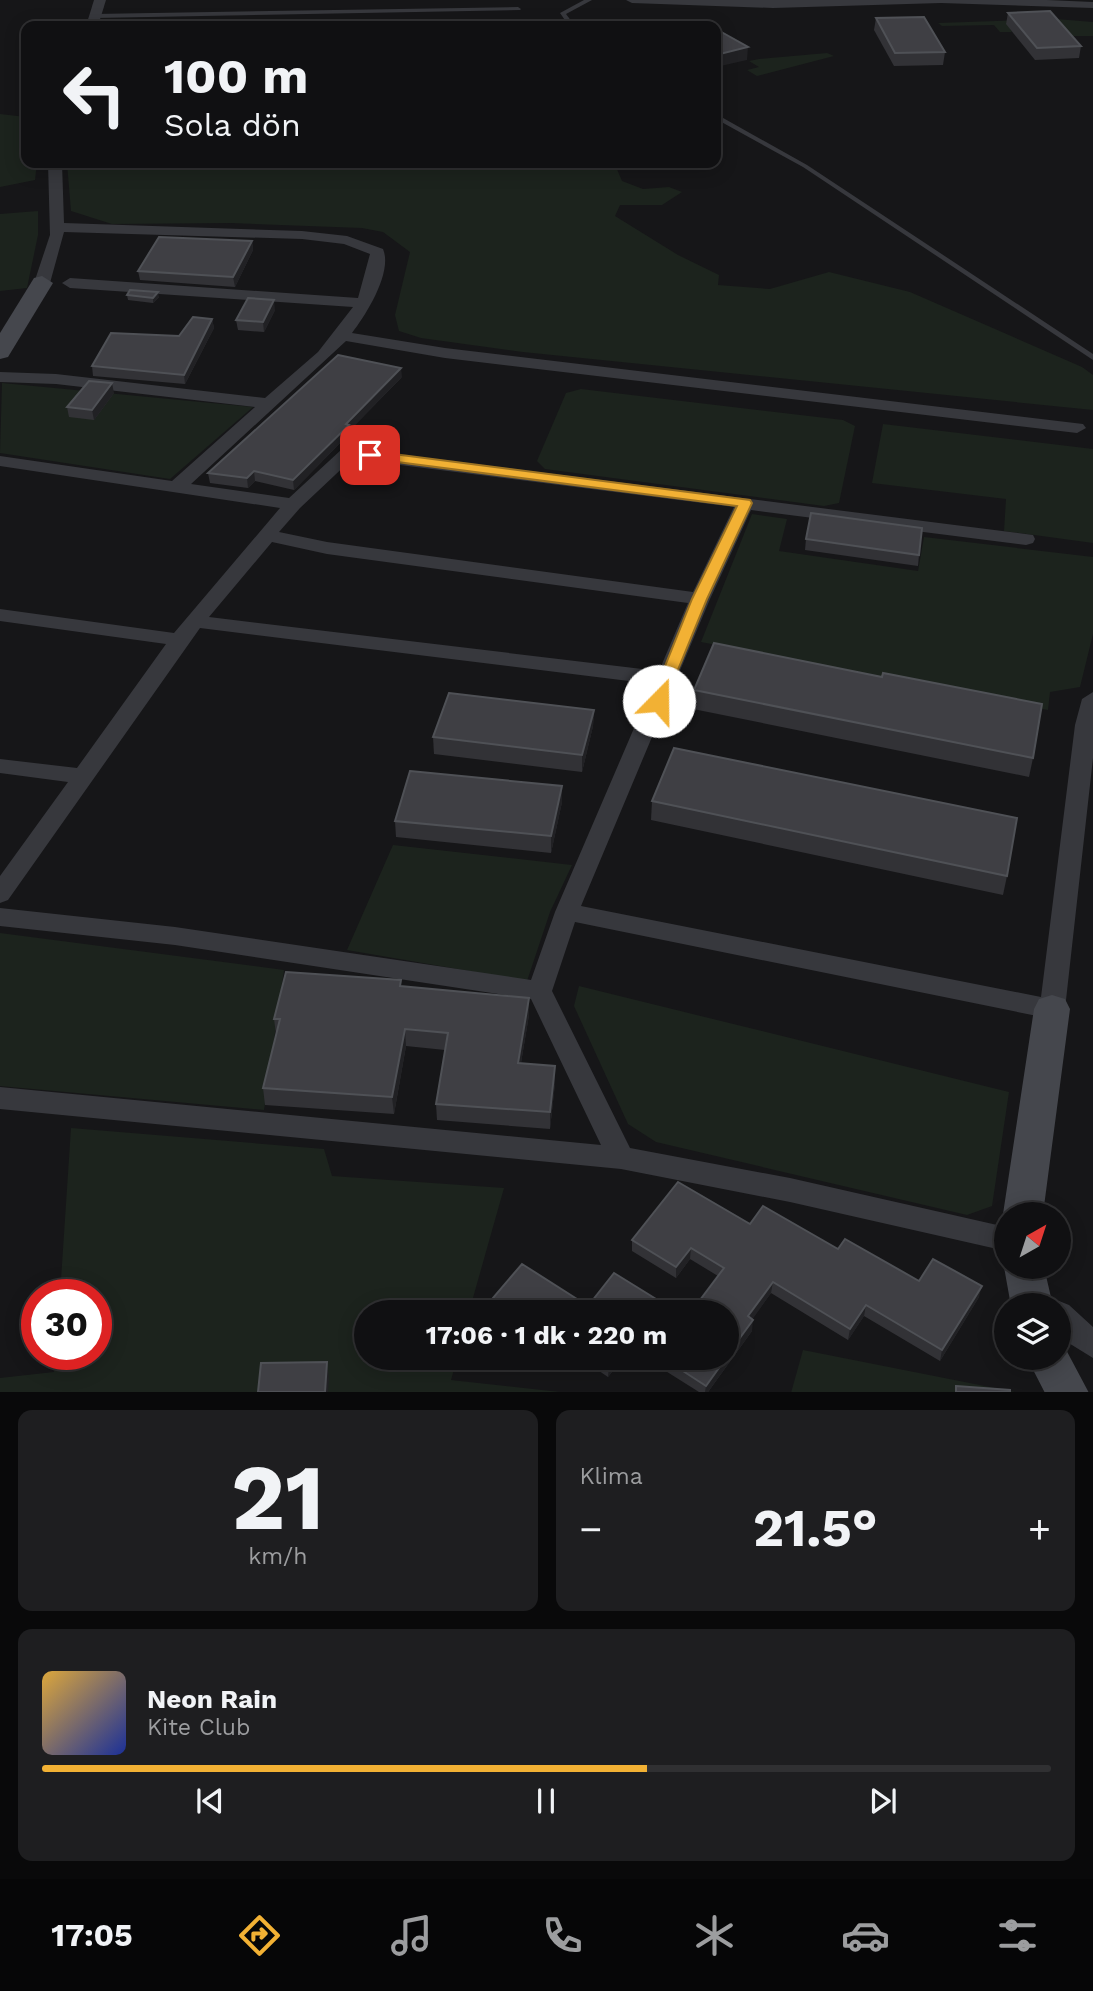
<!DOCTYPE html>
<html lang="tr">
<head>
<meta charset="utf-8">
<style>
  :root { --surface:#101012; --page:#1e1e20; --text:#f1f3f6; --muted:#9c9d9f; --line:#303032; --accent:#f2b134 }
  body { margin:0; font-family:"Work Sans",sans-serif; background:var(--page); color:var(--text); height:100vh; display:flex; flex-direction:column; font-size:26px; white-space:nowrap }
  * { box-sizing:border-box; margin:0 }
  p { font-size:23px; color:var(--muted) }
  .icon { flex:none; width:38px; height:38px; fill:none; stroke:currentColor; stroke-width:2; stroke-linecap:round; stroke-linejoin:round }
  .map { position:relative; height:1392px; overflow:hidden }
  .panel { display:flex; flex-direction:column; gap:18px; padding:18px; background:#09090a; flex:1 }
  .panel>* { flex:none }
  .hud { position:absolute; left:21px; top:21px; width:700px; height:147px; border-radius:14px; box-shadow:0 4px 18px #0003,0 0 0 2px var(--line); background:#101012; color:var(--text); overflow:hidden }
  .needle { width:46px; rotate:39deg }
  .fabs { position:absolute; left:994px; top:1202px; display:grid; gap:14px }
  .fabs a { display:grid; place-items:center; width:77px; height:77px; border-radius:50%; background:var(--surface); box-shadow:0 4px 18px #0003,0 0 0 2px var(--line); font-size:35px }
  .speed { position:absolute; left:21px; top:1279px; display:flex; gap:14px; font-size:35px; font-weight:700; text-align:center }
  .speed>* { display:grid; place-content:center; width:91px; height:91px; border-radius:50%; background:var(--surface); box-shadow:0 4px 18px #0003,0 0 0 2px var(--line); line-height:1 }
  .speed .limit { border:10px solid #d22; background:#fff; color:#111 }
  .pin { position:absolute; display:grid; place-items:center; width:60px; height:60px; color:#fff; margin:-30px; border-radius:14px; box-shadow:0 4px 10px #0006 }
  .me { position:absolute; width:77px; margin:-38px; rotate:22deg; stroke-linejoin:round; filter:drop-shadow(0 0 5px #0008) }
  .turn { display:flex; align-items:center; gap:24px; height:147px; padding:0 28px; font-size:32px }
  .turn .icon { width:91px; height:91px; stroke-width:2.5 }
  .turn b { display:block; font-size:49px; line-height:60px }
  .big { font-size:52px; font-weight:700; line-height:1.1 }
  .panel .widget { flex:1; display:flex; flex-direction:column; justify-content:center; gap:10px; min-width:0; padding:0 24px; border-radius:14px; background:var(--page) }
  .panel .dial { align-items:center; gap:0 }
  .dial b { font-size:91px; line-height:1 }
  .song { display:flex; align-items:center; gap:21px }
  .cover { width:84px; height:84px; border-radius:10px; background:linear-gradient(135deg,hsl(40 70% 55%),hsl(230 70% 35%)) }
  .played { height:7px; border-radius:4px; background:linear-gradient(90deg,var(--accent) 60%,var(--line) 60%) }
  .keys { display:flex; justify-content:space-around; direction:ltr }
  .heat { display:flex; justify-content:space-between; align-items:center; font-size:38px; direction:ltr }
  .panel .tiles { flex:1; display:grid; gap:18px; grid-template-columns:1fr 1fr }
  .widget:last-child { grid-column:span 2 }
  .trip { position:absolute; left:354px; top:1300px; width:385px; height:70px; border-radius:35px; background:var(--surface); box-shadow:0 4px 18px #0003,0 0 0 2px var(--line); font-weight:700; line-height:70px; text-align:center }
  .tabs { display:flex; height:112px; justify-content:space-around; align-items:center; background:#060607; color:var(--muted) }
  .tabs .icon { width:49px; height:49px }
  .tabs .active { color:var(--accent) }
  .tabs b { font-size:32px; color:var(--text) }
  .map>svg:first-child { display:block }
</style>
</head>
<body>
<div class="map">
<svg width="1093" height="1393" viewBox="0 0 1093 1393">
  <rect width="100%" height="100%" fill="#161618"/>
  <!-- green -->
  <g fill="#1c231d">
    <path d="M1056,19l37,3v14h-21l-18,-15 -48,1 6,10h-12l-6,-7 -52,1 -4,-3z"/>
    <path d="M827,53l7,3 -77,20 -10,-6 12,-3 -10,-6 10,-2z"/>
    <path d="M0,114l26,3v46h11l-2,17 -35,7z"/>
    <path d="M67,163h535l14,4 6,14 21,8 26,-2 13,5 -20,13h-42l-5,11 63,39 41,20 -1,10 52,4 59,-17 81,20 172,75 11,8v35l-570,-58 -102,-14 -22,-7 -4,-16 15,-63 -27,-20 -21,-4 -131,-5 -119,1 -41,-13z"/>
    <path d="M38,211v24l-11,53 -27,3v-77z"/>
    <path d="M2,383l251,24 -83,72 -170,-26z"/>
    <path d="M581,389l262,31 12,6 -16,77 -15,3 -279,-37 -8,-8 29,-68z"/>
    <path d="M883,424l210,25v94l-89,-12 2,-32 -134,-16z"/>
    <path d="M752,514l35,5 -8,32 139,20 6,-34 169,20v77l-13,53 -30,5 -2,18 -347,-68z"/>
    <path d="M393,845l179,20 -22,47 -23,69 -180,-31z"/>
    <path d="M0,933l284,37 -20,140 -264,-24z"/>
    <path d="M579,986l430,106 -17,114 -25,9 -311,-73 -28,-18 -54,-118z"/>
    <path d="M71,1128l253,21 8,27 172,12 -35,124h-103v46h91l-6,22 109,12 -560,1v-15l54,-6 1,-17 41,-1v-59h-36z"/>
    <path d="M803,1350l212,42 -224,1z"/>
  </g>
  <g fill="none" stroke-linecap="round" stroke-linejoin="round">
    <!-- lane -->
    <g fill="#37383d" fill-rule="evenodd">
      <path d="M584,0h8l-26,14 9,12h-6l-9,-13z"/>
      <path d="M518,7l3,2 -1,1 -425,8 -3,-2 3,-2z"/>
      <path d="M716,114l91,51 286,189v6l-290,-193 -87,-48z"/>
    </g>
    <!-- street -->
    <g fill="#37383d" fill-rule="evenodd">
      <path d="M94,0h12l-8,26h-12z"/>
      <path d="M626,0h421l46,2v6l-152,-5 -168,5 -141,-5z"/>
      <path d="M48,163h14l2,60 238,8 45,5 36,13c10,23 -17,66 -31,84l93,15 638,76 3,4 -9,5 -632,-75 -99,-17 -155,143 98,14 53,-49 6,-1 685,87 2,4 -2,4 -7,2 -275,-35 -41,89 -129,307 460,91 34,-272 7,-26 11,-7v66l-28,251 -4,7 -9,3 -477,-97 -23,69 78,157 160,30 216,49v24l-216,-49 -169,-33 -621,-60v-22l601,58 -70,-146 -356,-54 -175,-19v-18l175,19 356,53 24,-68 98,-228 -453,-56 -192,272 -8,3v-27l68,-94 -68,-9v-14l77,9 89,-124 -166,-23v-12l174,24 106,-125 -280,-42v-10l172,25 83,-74 -199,-23 -56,-2v-10l56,2 209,24 53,-46 35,-45 -283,-19 -8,-5 8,-5 288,20 12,-44 -26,-10 -42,-5 -238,-7 -14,51 -3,3h-10l-3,-3 16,-48zM352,459l382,48 -41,85 -366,-50 -48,-10 21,-24zM272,542l55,12 361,49 -29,68 -450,-54z"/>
      <path d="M1059,1301l10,4 24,22v31l-34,-21v-31h-11z"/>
    </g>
    <!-- secondary -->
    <g fill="#45474d" fill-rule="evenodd">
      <path d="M42,276l11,7 -45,74 -8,2v-26l34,-55z"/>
      <path d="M1052,995l13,4 5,10 -27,205h-37v6l-3,-6 31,-205 5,-10z"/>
      <path d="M1006,1261v6h38l9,39h-42l-7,-39z"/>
      <path d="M1059,1343l4,1 26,49h-44l-18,-35h32z"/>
    </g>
  </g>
  <!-- wall -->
  <g fill="#323236">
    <path d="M1008,13l73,33 -2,12 -44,2 -29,-36z"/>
    <path d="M876,18l69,34 -2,13 -49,1 -20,-36z"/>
    <path d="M252,241l1,9 -18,37 -95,-7 -2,-9z"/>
    <path d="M127,295l32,2 -6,6 -25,-3z"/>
    <path d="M275,310l-11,22 -26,-2 -2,-10z"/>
    <path d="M212,319l2,9 -29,56 -92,-8 -1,-10 87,-30z"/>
    <path d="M402,377l-53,54v3l-55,56 -39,-9 -7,7 -38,-5 -2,-10z"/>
    <path d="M114,393l-20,27 -25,-3 -2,-10z"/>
    <path d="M806,539l113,16 -1,11 -113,-16z"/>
    <path d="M882,677l151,81 -4,19 -336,-68 1,-19z"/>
    <path d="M594,710l-1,16 -11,46 -148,-18 -1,-17z"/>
    <path d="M652,801l355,75 -4,19 -352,-75z"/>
    <path d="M562,802l-11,51 -155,-16 -1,-16z"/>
    <path d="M401,980v6l128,12v17l-8,48 34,20 -5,46 -113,-9 -1,-16 9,-54 -39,-4 -12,68 -129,-9 -2,-17 13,-54 -2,-15z"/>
    <path d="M750,1224l88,25 81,32 60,16 -39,64 -76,-45 -16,24 -77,-47 -19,26v12l-44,61h-9l-54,-34h81l-8,-82 -28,-17 -14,19 -44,-27v-11z"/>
    <path d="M500,1358h20l-7,9z"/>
    <path d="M580,1358h43l-15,19z"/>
  </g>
  <!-- shaded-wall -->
  <g fill="#212124">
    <path d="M748,47l-1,13 -31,7v-12z"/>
    <path d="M252,241l1,9 -18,37 -2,-10z"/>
    <path d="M158,292l1,5 -6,6v-5z"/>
    <path d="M274,300l1,10 -11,22 -1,-10z"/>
    <path d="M212,319l2,9 -29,56 -1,-9z"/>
    <path d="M401,368l1,9 -53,54v3l-55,56 -1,-10z"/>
    <path d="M112,383l2,10 -20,27 -2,-10z"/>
    <path d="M254,471l1,10 -7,7 -1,-10z"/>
    <path d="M594,710l-1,16 -11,46v-17z"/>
    <path d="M562,786v16l-11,51v-17z"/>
    <path d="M529,998v17l-11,65v-17z"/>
    <path d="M405,1029l1,17 -12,68 -2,-17z"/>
    <path d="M555,1066v17l-5,46v-17z"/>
    <path d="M691,1248l-1,11 -14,19v-11z"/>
    <path d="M773,1282l-2,11 -24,34 1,-11z"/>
    <path d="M982,1286l-3,11 -39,64 2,-11z"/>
    <path d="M866,1305l-2,11 -16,24 2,-11z"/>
    <path d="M753,1320l-1,11 -44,61h-3l1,-6z"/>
    <path d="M513,1358h7l-7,9z"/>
    <path d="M615,1358h8l-15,19 1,-11z"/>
    <path d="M327,1362l2,17 -1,13h-3z"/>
  </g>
  <!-- building -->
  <g fill="#3f3f44" stroke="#4f5156" stroke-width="2">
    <path d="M1050,11l31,35 -44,2 -29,-35z"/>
    <path d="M924,17l21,35 -50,1 -19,-35z"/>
    <path d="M698,20l12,6h-43z"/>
    <path d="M716,29l32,18 -32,8z"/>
    <path d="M159,237l93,4 -19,36 -95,-6z"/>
    <path d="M130,290l28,2 -5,6 -26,-3z"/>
    <path d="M248,298l26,2 -11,22 -27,-2z"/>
    <path d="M193,317l19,2 -28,56 -92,-9 19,-33 68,3z"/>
    <path d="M338,355l63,13 -55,56 3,1 -56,55 -39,-9 -7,7 -39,-5z"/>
    <path d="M89,381l23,2 -20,27 -25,-3z"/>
    <path d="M811,513l111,15 -3,27 -113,-16z"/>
    <path d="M714,643l168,34 1,-4 159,31 -9,54 -339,-68z"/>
    <path d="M449,693l145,17 -12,45 -149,-18z"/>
    <path d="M674,748l343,70 -10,58 -355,-75z"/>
    <path d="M410,771l152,15 -11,50 -156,-15z"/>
    <path d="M286,972l115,8 -1,6 129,12 -11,65 37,3 -5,46 -114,-8 12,-71 -43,-4 -13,68 -129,-9 17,-69h-6z"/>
    <path d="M678,1182l72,42 13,-18 75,43 7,-10 74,42 14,-22 49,27 -40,64 -76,-45 -16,24 -77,-47 -25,34 5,4 -27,37v-45h-35l33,-44 -33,-20 -15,19 -44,-27z"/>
    <path d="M522,1264l66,42 26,-33 63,39h-196z"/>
    <path d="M597,1358h18l-6,8z"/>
    <path d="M663,1358h63l-20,28z"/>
    <path d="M327,1362l-2,30h-67l3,-29z"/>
    <path d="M956,1386l54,4v2h-54z"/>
  </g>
  <!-- route -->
  <path fill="#f2b134" stroke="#9d7322" stroke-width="2" d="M370,451l380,49 2,3 -45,96 -43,105h-11l-2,-3 41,-102 45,-93 -371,-48 -2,-3z"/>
</svg>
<div class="fabs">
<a><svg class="needle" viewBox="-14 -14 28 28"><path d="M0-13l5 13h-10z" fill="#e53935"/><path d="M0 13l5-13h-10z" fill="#9c9d9f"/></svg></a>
<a><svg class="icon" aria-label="layers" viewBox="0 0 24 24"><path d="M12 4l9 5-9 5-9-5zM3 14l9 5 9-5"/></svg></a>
</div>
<div class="speed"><div class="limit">30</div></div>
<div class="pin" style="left:370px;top:455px;background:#d93025"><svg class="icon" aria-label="arrive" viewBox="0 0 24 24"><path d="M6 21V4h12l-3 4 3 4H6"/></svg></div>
<svg class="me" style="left:659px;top:701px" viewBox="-20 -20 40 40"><circle r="19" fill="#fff"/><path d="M0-13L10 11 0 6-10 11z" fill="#f2b134"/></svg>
<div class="trip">17:06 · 1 dk · 220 m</div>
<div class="hud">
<div class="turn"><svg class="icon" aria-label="left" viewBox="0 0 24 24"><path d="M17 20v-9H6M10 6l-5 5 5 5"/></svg><div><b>100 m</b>Sola dön</div></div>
</div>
</div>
<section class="panel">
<div class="tiles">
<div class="widget dial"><b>21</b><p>km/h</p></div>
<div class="widget"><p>Klima</p>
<div class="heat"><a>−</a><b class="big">21.5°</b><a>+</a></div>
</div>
<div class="widget">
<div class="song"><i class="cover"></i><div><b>Neon Rain</b><p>Kite Club</p></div></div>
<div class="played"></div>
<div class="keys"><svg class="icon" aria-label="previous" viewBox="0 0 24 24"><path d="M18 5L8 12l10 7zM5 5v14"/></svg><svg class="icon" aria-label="pause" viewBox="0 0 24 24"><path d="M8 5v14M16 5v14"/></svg><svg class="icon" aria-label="next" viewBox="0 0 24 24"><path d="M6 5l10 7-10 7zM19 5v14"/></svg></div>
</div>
</div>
</section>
<nav class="tabs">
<b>17:05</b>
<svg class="icon active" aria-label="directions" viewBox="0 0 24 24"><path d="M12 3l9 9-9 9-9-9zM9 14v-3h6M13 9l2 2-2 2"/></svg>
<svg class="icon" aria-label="music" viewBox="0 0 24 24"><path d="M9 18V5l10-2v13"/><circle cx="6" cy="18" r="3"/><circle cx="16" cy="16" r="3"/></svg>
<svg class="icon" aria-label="phone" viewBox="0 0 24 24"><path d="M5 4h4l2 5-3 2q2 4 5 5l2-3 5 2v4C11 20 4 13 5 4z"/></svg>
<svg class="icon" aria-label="climate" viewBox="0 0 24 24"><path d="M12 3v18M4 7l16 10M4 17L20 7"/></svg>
<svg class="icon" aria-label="car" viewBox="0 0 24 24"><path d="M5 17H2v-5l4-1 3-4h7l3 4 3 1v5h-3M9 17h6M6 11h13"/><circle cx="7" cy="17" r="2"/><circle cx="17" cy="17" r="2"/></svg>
<svg class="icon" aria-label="filters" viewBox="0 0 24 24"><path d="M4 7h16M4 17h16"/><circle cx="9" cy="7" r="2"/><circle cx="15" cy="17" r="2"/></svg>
</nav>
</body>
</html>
